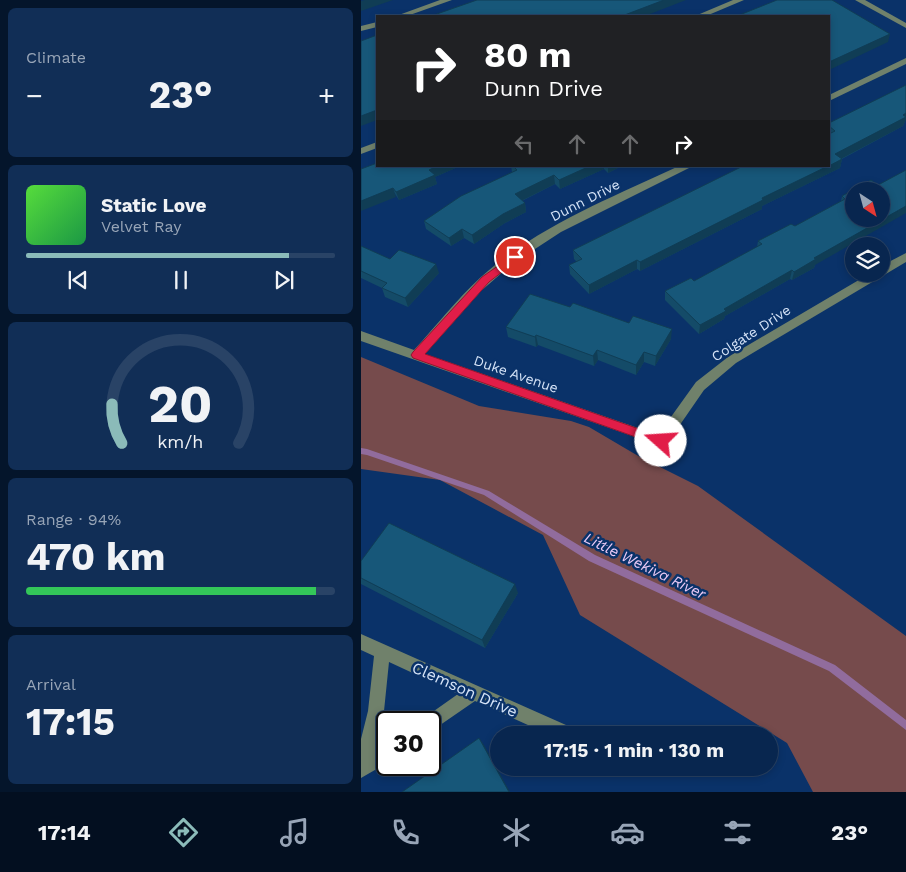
<!DOCTYPE html>
<html lang="en">
<head>
<meta charset="utf-8">
<style>
  :root { --surface:#08264f; --page:#112e56; --text:#f1f3f6; --muted:#98a5b7; --line:#294366; --accent:#8bbbb9 }
  body { margin:0; font-family:"Work Sans",sans-serif; background:var(--page); color:var(--text); height:100vh; display:flex; flex-direction:column; font-size:19px; white-space:nowrap }
  * { box-sizing:border-box; margin:0 }
  p { font-size:16px; color:var(--muted) }
  .icon { flex:none; width:28px; height:28px; fill:none; stroke:currentColor; stroke-width:2; stroke-linecap:round; stroke-linejoin:round }
  .map { position:relative; flex:1; overflow:hidden }
  .details { display:flex; flex-direction:column; gap:8px; padding:8px; background:#04152b; width:361px }
  .details>* { flex:none }
  .banner { position:absolute; left:15px; top:15px; width:454px; height:152px; border-radius:0px; box-shadow:0 2px 8px #0003,0 0 0 1px var(--line); background:#202124; color:#fff; overflow:hidden }
  .needle { width:32px; rotate:144deg }
  .controls { position:absolute; left:484px; top:182px; display:grid; gap:10px }
  .controls a { display:grid; place-items:center; width:45px; height:45px; border-radius:50%; background:var(--surface); box-shadow:0 2px 8px #0003,0 0 0 1px var(--line); font-size:25px }
  .speed { position:absolute; left:15px; top:711px; display:flex; gap:10px; font-size:25px; font-weight:700; text-align:center }
  .speed>* { display:grid; place-content:center; width:65px; height:65px; border-radius:50%; background:var(--surface); box-shadow:0 2px 8px #0003,0 0 0 1px var(--line); line-height:1 }
  .speed .limit { border:2px solid #111; border-radius:8px; background:#fff; color:#111 }
  .pin { position:absolute; display:grid; place-items:center; width:42px; height:42px; color:#fff; margin:-21px; border:2px solid #fff; border-radius:50%; box-shadow:0 1px 5px #0007 }
  .me { position:absolute; width:55px; margin:-28px; rotate:289deg; stroke-linejoin:round; filter:drop-shadow(0 0 4px #0008) }
  .turn { display:flex; align-items:center; gap:18px; height:105px; padding:0 25px; font-size:22px }
  .turn .icon { width:65px; height:65px; stroke-width:2.5 }
  .turn b { display:block; font-size:35px; line-height:42px }
  .lanes { display:flex; align-items:center; height:48px; padding:0 25px; background:#0003; justify-content:center; gap:25px; direction:ltr }
  .lanes .off { opacity:.35 }
  .big { font-size:38px; font-weight:700; line-height:1.1 }
  .details .tile { flex:1; display:flex; flex-direction:column; justify-content:center; gap:8px; min-width:0; padding:0 18px; border-radius:8px; background:var(--page) }
  .details .dial { align-items:center; gap:0 }
  .dial svg { height:130px; overflow:visible; fill:none; stroke:var(--line); stroke-width:7; stroke-linecap:round; text-anchor:middle }
  .dial text { fill:var(--text); stroke:none }
  .song { display:flex; align-items:center; gap:15px }
  .cover { width:60px; height:60px; border-radius:8px; background:linear-gradient(135deg,hsl(110 70% 55%),hsl(140 70% 35%)) }
  .played { height:5px; border-radius:2px; background:linear-gradient(90deg,var(--accent) 85%,var(--line) 85%) }
  .keys { display:flex; justify-content:space-around; direction:ltr }
  .heat { display:flex; justify-content:space-between; align-items:center; font-size:28px; direction:ltr }
  .charge { height:8px; border-radius:4px; background:linear-gradient(90deg,#34c759 94%,var(--line) 0) }
  .trip { position:absolute; left:129px; top:726px; width:288px; height:50px; border-radius:25px; background:var(--surface); box-shadow:0 2px 8px #0003,0 0 0 1px var(--line); font-weight:700; line-height:50px; text-align:center }
  .tab-bar { display:flex; height:80px; justify-content:space-around; align-items:center; background:#030f20; color:var(--muted) }
  .tab-bar .icon { width:35px; height:35px }
  .tab-bar .current { color:var(--accent) }
  .tab-bar b { font-size:22px; color:var(--text) }
  main { display:flex; flex:1; min-height:0 }
  .map>svg:first-child { display:block }
</style>
</head>
<body>
<main>
<section class="details">
<div class="tile"><p>Climate</p>
<div class="heat"><a>−</a><b class="big">23°</b><a>+</a></div>
</div>
<div class="tile">
<div class="song"><i class="cover"></i><div><b>Static Love</b><p>Velvet Ray</p></div></div>
<div class="played"></div>
<div class="keys"><svg class="icon" aria-label="previous" viewBox="0 0 24 24"><path d="M18 5L8 12l10 7zM5 5v14"/></svg><svg class="icon" aria-label="pause" viewBox="0 0 24 24"><path d="M8 5v14M16 5v14"/></svg><svg class="icon" aria-label="next" viewBox="0 0 24 24"><path d="M6 5l10 7-10 7zM19 5v14"/></svg></div>
</div>
<div class="tile dial"><svg viewBox="0 0 100 80">
<path d="M14 69A42 42 0 1 1 86 69"/>
<path d="M14 69A42 42 0 0 1 8 45" stroke="#8bbbb9"/>
<text x="50" y="56" font-size="32" font-weight="700">20</text>
<text x="50" y="72" font-size="11">km/h</text>
</svg></div>
<div class="tile"><p>Range · 94%</p><b class="big">470 km</b><div class="charge"></div></div>
<div class="tile"><p>Arrival</p><b class="big">17:15</b></div>
</section>
<div class="map">
<svg width="545" height="792" viewBox="0 0 545 792">
  <rect width="100%" height="100%" fill="#0a3269"/>
  <!-- green -->
  <path fill="#764b4c" d="M0,357l118,49 92,15 18,6 51,30 58,29 208,150v156h-93l-26,-49 -207,-128 -37,-80 -103,-55 -79,-11z"/>
  <g fill="none" stroke-linecap="round" stroke-linejoin="round">
    <!-- stream -->
    <path fill="#916c9d" fill-rule="evenodd" d="M0,448l6,1 122,42 106,64 240,110 71,55v10l-77,-59 -240,-110 -105,-66 -117,-40 -6,-1z"/>
    <!-- minor -->
    <g fill="#70816b" fill-rule="evenodd">
      <path d="M79,0h12l-45,16h-11z"/>
      <path d="M372,0h11l-38,16h-11z"/>
      <path d="M494,0h10l41,23v5z"/>
      <path d="M16,22v5l-16,4v-5z"/>
      <path d="M545,58v6l-77,37v-6z"/>
      <path d="M16,142v6l-16,6v-6z"/>
      <path d="M318,166h14l-132,66 -49,32 -31,27 -56,63 233,81 38,-53 32,-25 141,-83h12v-8l25,-13v9l-170,101 -32,27 -38,55 -5,1 -300,-105v-10l53,19c22,-24 43,-51 67,-73 57,-51 130,-79 198,-111z"/>
      <path d="M0,634l214,95 2,6h-27l-75,-34 -45,31v-10h-8l2,-4 34,-24 -69,-32 -5,49 -9,40 12,-6v18l-26,15v-39l7,-28 6,-55 -13,-6z"/>
    </g>
  </g>
  <!-- wall -->
  <g fill="#144b68">
    <path d="M544,121l-2,5 -61,33 -2,9 -78,38v3l-122,62 -3,-2 -48,25 -19,-20 -1,-9 8,-3 -3,-3 -1,-9 256,-84v-43z"/>
    <path d="M16,166h83l-25,11 2,7 -38,16z"/>
    <path d="M150,166h111l-14,7 -4,-4 -44,20 -5,-5 -33,17 3,2 1,9 -21,11 -31,21 -10,-6 -13,8 -25,-17 -2,-8 88,-49z"/>
    <path d="M510,180l-56,85 -1,3 -22,12 -2,-1 -65,37 -1,3 -25,15 -34,-34v-9l29,-10 63,-34 1,-6 37,-15 46,-25 1,-5z"/>
    <path d="M0,246l29,13 49,14 -31,34 -23,-10 -3,-9 -21,-10z"/>
    <path d="M145,327l165,12 -16,27 -11,-4 -8,13 -38,-15 -4,6 -56,-21 -2,2 -28,-10z"/>
    <path d="M0,561l157,32 -33,55 -124,-64z"/>
  </g>
  <!-- shaded-wall -->
  <g fill="#103d55">
    <path d="M4,0h28l-32,11v-10z"/>
    <path d="M303,0h22l-41,16h-23z"/>
    <path d="M529,34l-2,8 -59,28v-8z"/>
    <path d="M16,110v10l-16,6v-10z"/>
    <path d="M545,113v7l-3,6 -70,37 2,-9z"/>
    <path d="M481,159l-2,9 -78,38v3l-122,62v-9l122,-64z"/>
    <path d="M76,166h23l-25,11 2,7 -38,16 -3,-8 33,-22z"/>
    <path d="M229,166h14v3l-44,20 -1,-9z"/>
    <path d="M247,166h14l-14,7z"/>
    <path d="M193,175l1,9 -38,19 -2,-9z"/>
    <path d="M32,188l3,9 -35,14v-10z"/>
    <path d="M164,203l1,9 -21,11 -31,21 -2,-9 31,-21z"/>
    <path d="M545,206v7l-91,52 -1,3 -22,12 2,-8 20,-14z"/>
    <path d="M101,229l2,9 -13,8 -2,-8z"/>
    <path d="M276,260v9l-48,25v-9z"/>
    <path d="M75,264l3,9 -31,34 -3,-9z"/>
    <path d="M431,270l-2,9 -65,37 -1,3 -25,15 1,-9 24,-16z"/>
    <path d="M311,329l-1,10 -16,27 1,-10z"/>
    <path d="M175,335l2,10 -2,2 -1,-10z"/>
    <path d="M236,350l1,10 -4,6 -1,-10z"/>
    <path d="M283,352v10l-8,13v-10z"/>
    <path d="M154,584l3,9 -33,55 -3,-8z"/>
    <path d="M118,738l5,7 26,47h-1z"/>
  </g>
  <!-- building -->
  <g fill="#175779" stroke="#103d55" fill-rule="evenodd">
    <path d="M116,0h187l-42,16h-191z"/>
    <path d="M416,0h55l58,34 -61,28v-46h-92z"/>
    <path d="M16,35v75l-16,6v-75z"/>
    <path d="M545,85v28l-3,2 3,2 -71,37 7,5 -13,7v-32l6,-3 -6,-5v-3z"/>
    <path d="M16,163v3h60l-8,4 6,5 -39,17 -3,-4 -32,13v-32z"/>
    <path d="M152,166h77l-31,14 -5,-5 -39,19 10,9 -22,11 -31,21 -10,-6 -13,9 -25,-17 37,-25 56,-26z"/>
    <path d="M382,166h85l-66,32 1,2 -123,62 -3,-2 -48,25 -20,-20 13,-6 -9,-9z"/>
    <path d="M545,170v36l-92,52 2,1 -22,13 -2,-2 -68,39 2,2 -26,14 -35,-34 26,-13 3,3 68,-37 -4,-3 33,-17 4,2 50,-27 -3,-3 29,-16 7,5zM492,191h28v28h-28z"/>
    <path d="M0,246l29,13 9,-9 37,14 -31,34 -23,-10 5,-5 -26,-12z"/>
    <path d="M169,294l40,13 3,-4 56,20 4,-7 39,13 -16,27 -12,-4 -8,13 -39,-15 -4,6 -57,-21 -1,2 -29,-10z"/>
    <path d="M28,523l126,61 -33,56 -121,-62v-17z"/>
    <path d="M118,738l30,54h-107z"/>
  </g>
  <!-- route -->
  <path fill="#e11d48" stroke="#92132f" d="M154,254l4,1v4l-30,23 -64,72 240,84 1,3 -1,4 -4,1 -248,-88 -2,-3 2,-3 69,-75z"/>
  <g text-anchor="middle" stroke-width="5" stroke-linejoin="round" paint-order="stroke">
    <!-- street labels -->
    <g font-size="14" fill="#d6e4f8" stroke="#0a3269">
      <text transform="translate(224 200) rotate(-27)" y="5">Dunn Drive</text>
      <text transform="translate(390 333) rotate(-33)" y="5">Colgate Drive</text>
      <text transform="translate(155 374) rotate(19)" y="5">Duke Avenue</text>
    </g>
    <!-- water labels -->
    <g font-size="15" font-style="italic" fill="#ebcaf6" stroke="#0a3269">
      <text transform="translate(284 566) rotate(26)" y="5">Little Wekiva River</text>
    </g>
    <!-- near-street labels -->
    <g font-size="16" fill="#d6e4f8" stroke="#0a3269">
      <text transform="translate(104 689) rotate(24)" y="6">Clemson Drive</text>
    </g>
  </g>
</svg>
<div class="controls">
<a><svg class="needle" viewBox="-14 -14 28 28"><path d="M0-13l5 13h-10z" fill="#e53935"/><path d="M0 13l5-13h-10z" fill="#98a5b7"/></svg></a>
<a><svg class="icon" aria-label="layers" viewBox="0 0 24 24"><path d="M12 4l9 5-9 5-9-5zM3 14l9 5 9-5"/></svg></a>
</div>
<div class="speed"><div class="limit">30</div></div>
<div class="pin" style="left:154px;top:257px;background:#d93025"><svg class="icon" aria-label="arrive" viewBox="0 0 24 24"><path d="M6 21V4h12l-3 4 3 4H6"/></svg></div>
<svg class="me" style="left:300px;top:441px" viewBox="-20 -20 40 40"><circle r="19" fill="#fff"/><path d="M0-13L10 11 0 6-10 11z" fill="#e11d48"/></svg>
<div class="trip">17:15 · 1 min · 130 m</div>
<div class="banner">
<div class="turn"><svg class="icon" aria-label="right" viewBox="0 0 24 24"><path d="M7 20v-9h11M14 6l5 5-5 5"/></svg><div><b>80 m</b>Dunn Drive</div></div>
<div class="lanes"><svg class="icon off" aria-label="left" viewBox="0 0 24 24"><path d="M17 20v-9H6M10 6l-5 5 5 5"/></svg><svg class="icon off" aria-label="ahead" viewBox="0 0 24 24"><path d="M12 20V5M6 11l6-6 6 6"/></svg><svg class="icon off" aria-label="ahead" viewBox="0 0 24 24"><path d="M12 20V5M6 11l6-6 6 6"/></svg><svg class="icon" aria-label="right" viewBox="0 0 24 24"><path d="M7 20v-9h11M14 6l5 5-5 5"/></svg></div>
</div>
</div>
</main>
<nav class="tab-bar">
<b>17:14</b>
<svg class="icon current" aria-label="directions" viewBox="0 0 24 24"><path d="M12 3l9 9-9 9-9-9zM9 14v-3h6M13 9l2 2-2 2"/></svg>
<svg class="icon" aria-label="music" viewBox="0 0 24 24"><path d="M9 18V5l10-2v13"/><circle cx="6" cy="18" r="3"/><circle cx="16" cy="16" r="3"/></svg>
<svg class="icon" aria-label="phone" viewBox="0 0 24 24"><path d="M5 4h4l2 5-3 2q2 4 5 5l2-3 5 2v4C11 20 4 13 5 4z"/></svg>
<svg class="icon" aria-label="climate" viewBox="0 0 24 24"><path d="M12 3v18M4 7l16 10M4 17L20 7"/></svg>
<svg class="icon" aria-label="car" viewBox="0 0 24 24"><path d="M5 17H2v-5l4-1 3-4h7l3 4 3 1v5h-3M9 17h6M6 11h13"/><circle cx="7" cy="17" r="2"/><circle cx="17" cy="17" r="2"/></svg>
<svg class="icon" aria-label="filters" viewBox="0 0 24 24"><path d="M4 7h16M4 17h16"/><circle cx="9" cy="7" r="2"/><circle cx="15" cy="17" r="2"/></svg>
<b>23°</b>
</nav>
</body>
</html>
